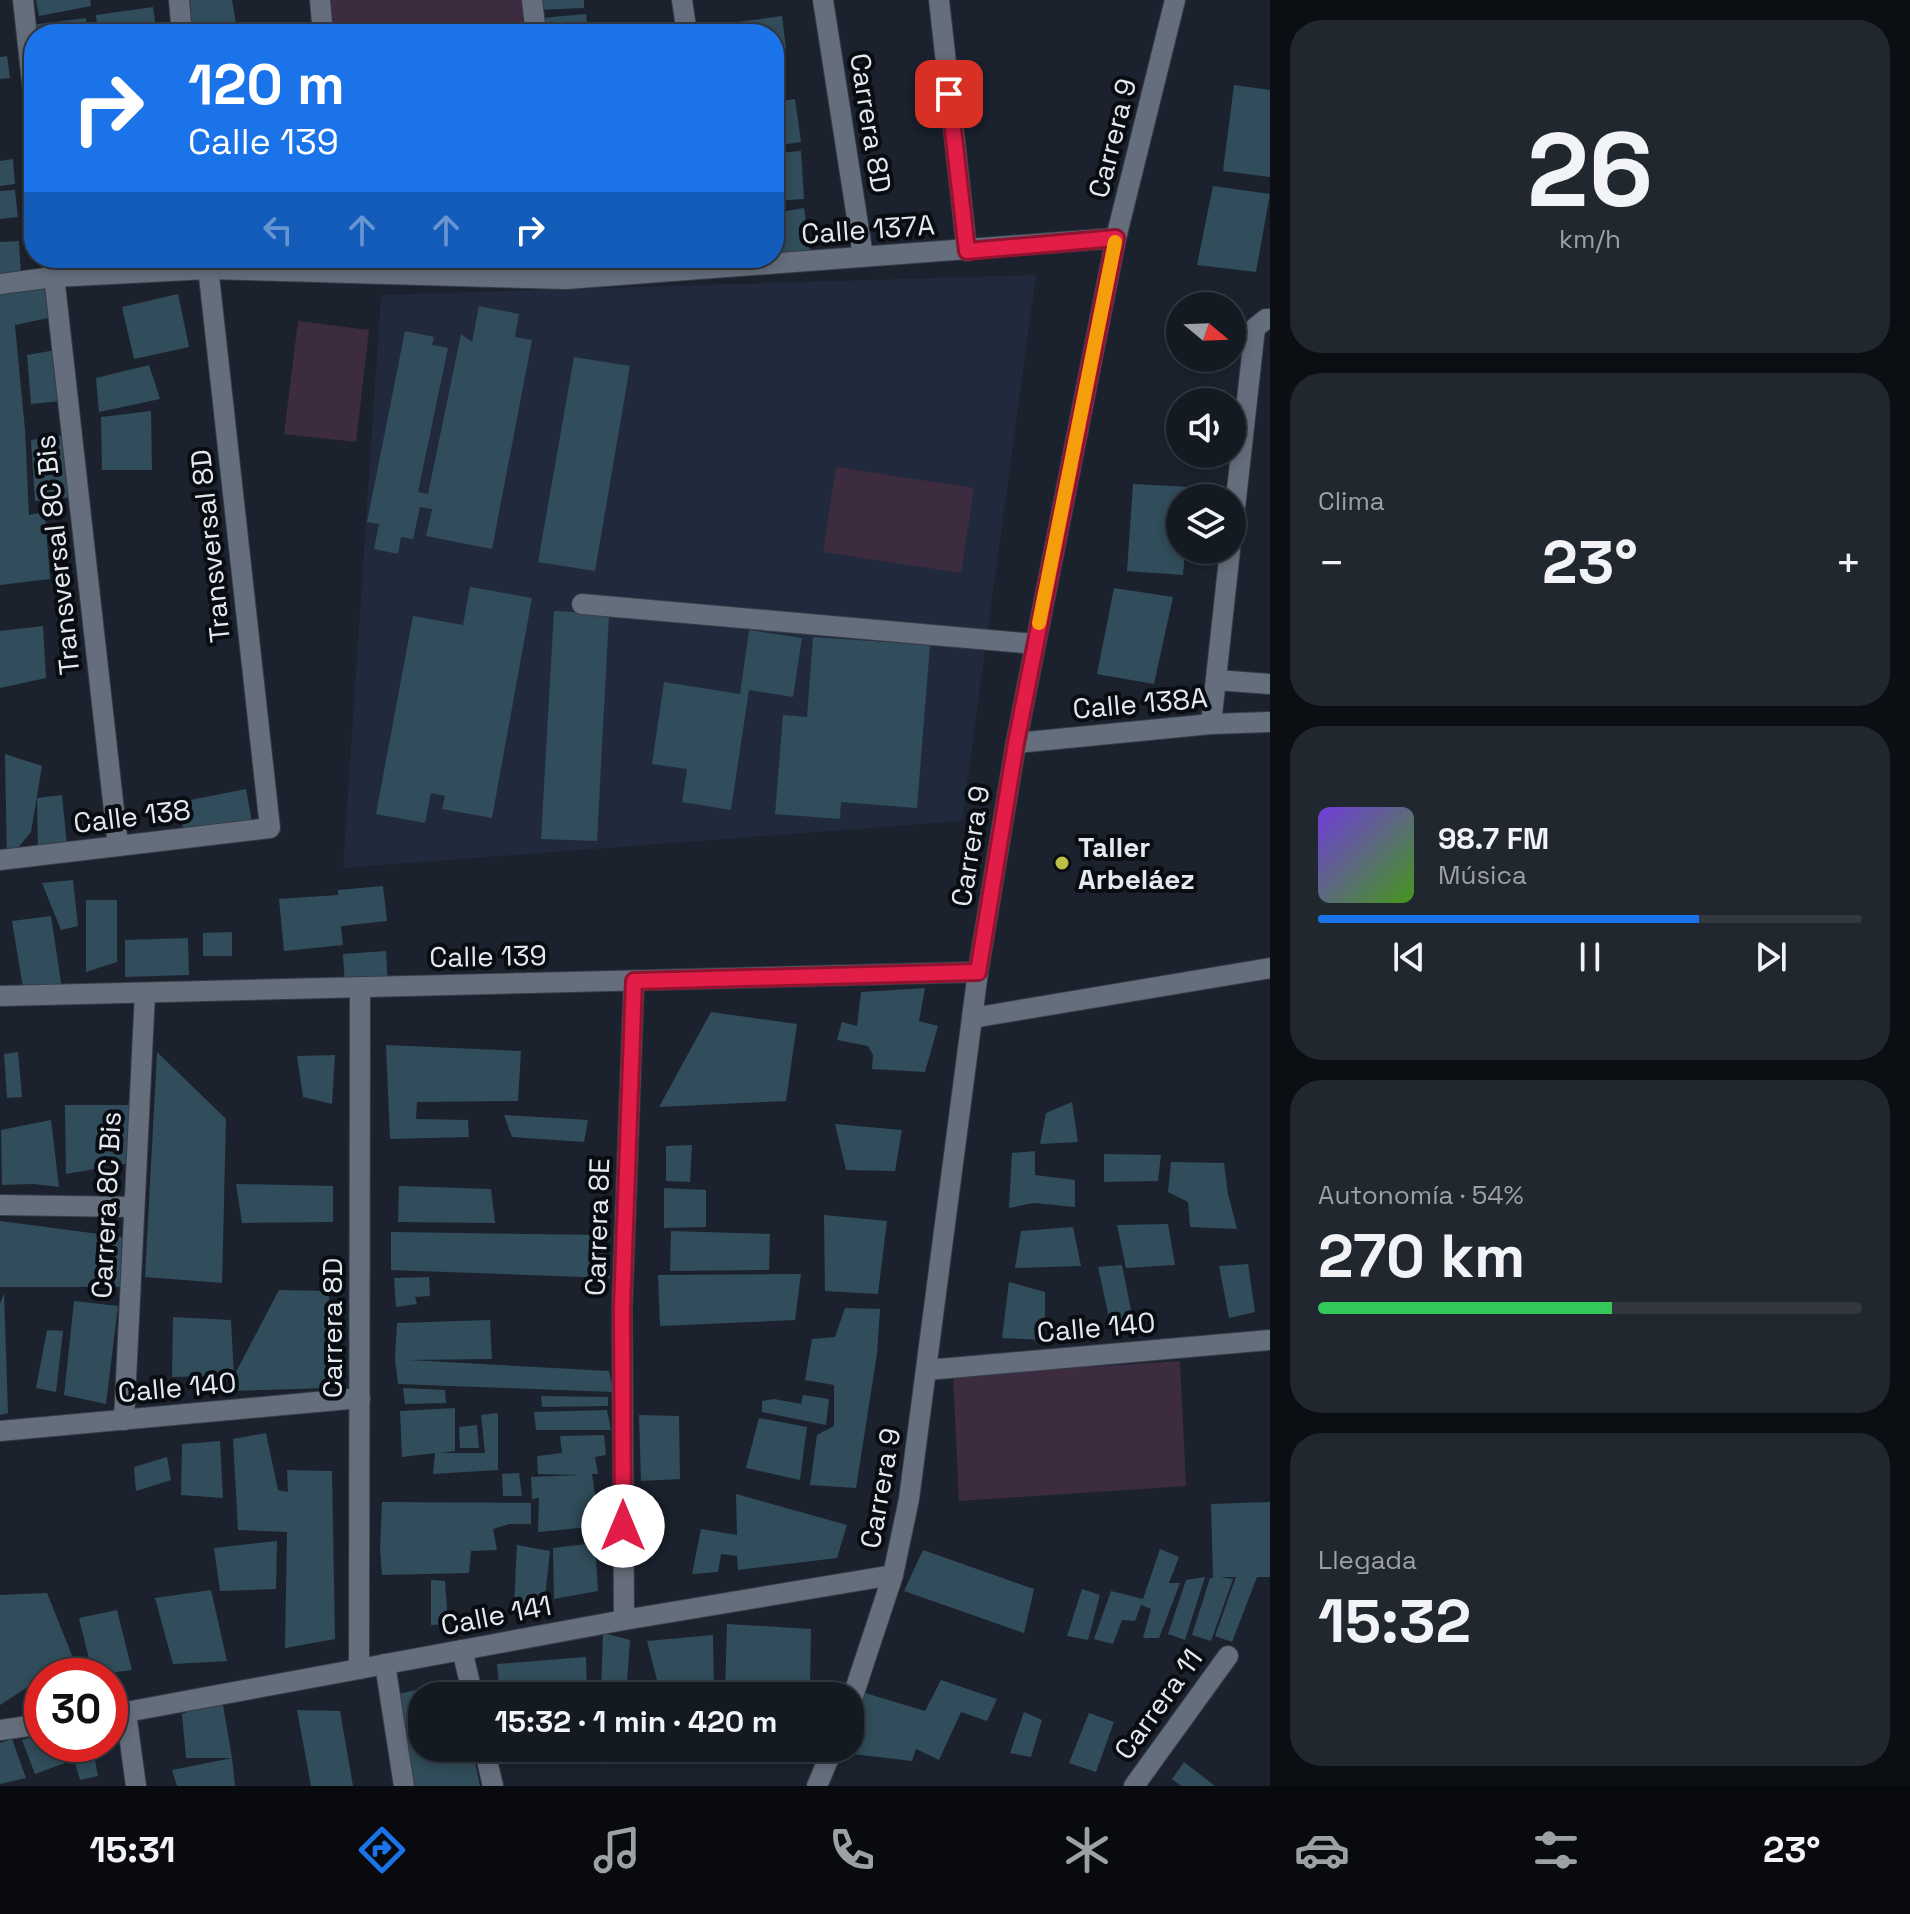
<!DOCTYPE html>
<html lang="es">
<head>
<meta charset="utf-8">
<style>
  :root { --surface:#141a22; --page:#21272f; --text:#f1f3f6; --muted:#9da1a5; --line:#333840; --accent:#1a73e8 }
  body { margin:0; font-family:"Space Grotesk",sans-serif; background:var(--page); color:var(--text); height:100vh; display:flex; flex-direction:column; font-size:30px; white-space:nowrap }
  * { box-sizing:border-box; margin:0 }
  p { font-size:26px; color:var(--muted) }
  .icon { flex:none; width:44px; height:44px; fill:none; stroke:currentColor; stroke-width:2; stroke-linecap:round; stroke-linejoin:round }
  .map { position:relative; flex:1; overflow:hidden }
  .side { display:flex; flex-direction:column; gap:20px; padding:20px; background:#0b0e13; width:640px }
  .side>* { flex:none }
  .hud { position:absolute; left:24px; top:24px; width:760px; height:244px; border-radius:32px; box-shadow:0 4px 12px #0003,0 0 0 2px var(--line); background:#1a73e8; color:#fff; overflow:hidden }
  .needle { width:52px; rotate:109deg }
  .fabs { position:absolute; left:1166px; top:292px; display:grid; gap:16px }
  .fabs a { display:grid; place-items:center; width:80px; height:80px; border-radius:50%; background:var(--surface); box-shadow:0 4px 12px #0003,0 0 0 2px var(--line); font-size:40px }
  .speed { position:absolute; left:24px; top:1658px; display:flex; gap:16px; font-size:40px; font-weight:700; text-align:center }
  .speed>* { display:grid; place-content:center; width:104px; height:104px; border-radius:50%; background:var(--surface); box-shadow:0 4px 12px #0003,0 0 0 2px var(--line); line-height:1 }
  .speed .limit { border:12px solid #d22; background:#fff; color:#111 }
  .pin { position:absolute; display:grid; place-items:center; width:68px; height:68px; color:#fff; margin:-34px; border-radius:16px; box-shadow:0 4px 12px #0006 }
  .me { position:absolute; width:88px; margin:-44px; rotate:0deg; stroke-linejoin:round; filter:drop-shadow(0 0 6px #0008) }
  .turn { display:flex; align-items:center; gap:28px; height:168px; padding:0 32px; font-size:36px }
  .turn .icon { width:104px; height:104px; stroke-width:2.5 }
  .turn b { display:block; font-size:56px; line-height:68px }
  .lanes { display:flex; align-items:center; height:76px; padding:0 32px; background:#0003; justify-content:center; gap:40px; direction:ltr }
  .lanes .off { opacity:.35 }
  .big { font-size:60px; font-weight:800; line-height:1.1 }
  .side .card { flex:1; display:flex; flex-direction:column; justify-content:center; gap:12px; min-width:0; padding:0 28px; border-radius:32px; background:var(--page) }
  .side .dial { align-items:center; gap:0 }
  .dial b { font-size:104px; line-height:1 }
  .song { display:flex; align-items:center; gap:24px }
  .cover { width:96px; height:96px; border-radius:12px; background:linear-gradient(135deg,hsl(260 70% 55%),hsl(100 70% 35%)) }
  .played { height:8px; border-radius:4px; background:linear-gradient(90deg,var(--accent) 70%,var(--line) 70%) }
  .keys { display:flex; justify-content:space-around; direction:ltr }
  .heat { display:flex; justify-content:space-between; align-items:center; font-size:44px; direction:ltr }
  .charge { height:12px; border-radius:6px; background:linear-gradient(90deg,#34c759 54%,var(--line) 0) }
  .trip { position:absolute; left:408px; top:1682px; width:456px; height:80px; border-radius:32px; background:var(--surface); box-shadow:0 4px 12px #0003,0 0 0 2px var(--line); font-weight:800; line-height:80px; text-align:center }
  .menu { display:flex; height:128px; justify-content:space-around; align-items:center; background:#080a0e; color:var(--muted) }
  .menu .icon { width:56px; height:56px }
  .menu .current { color:var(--accent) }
  .menu b { font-size:36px; color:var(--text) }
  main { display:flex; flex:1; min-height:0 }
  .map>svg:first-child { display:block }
</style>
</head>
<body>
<main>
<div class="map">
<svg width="1270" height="1786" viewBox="0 0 1270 1786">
  <rect width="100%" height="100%" fill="#1b222e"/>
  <!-- built -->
  <path fill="#202a3c" d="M1036,275l-74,546 -619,47 38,-573z"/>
  <!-- green -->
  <g fill="#3d2c40">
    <path d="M325,0h199l4,34h-199z"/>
    <path d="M388,258h167l2,18 -144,-7z"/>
    <path d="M298,321l71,9 -13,112 -72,-8z"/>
    <path d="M836,467l138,21 -13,85 -138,-21z"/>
    <path d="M1180,1361l6,125 -227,15 -6,-125z"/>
  </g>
  <!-- building -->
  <g fill="#314c5a">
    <path d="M36,0h54l1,6 -52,10z"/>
    <path d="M185,0h47l4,23 -45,9z"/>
    <path d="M537,0h47v8l-47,2z"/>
    <path d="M153,7l4,27h-59l-2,-19z"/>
    <path d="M586,14l2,20h-45l-1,-16z"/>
    <path d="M782,16l4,32 -12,2v-16h-34l-2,-12z"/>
    <path d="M86,18l2,16h-56l-2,-9z"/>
    <path d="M7,56l3,22 -10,1v-22z"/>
    <path d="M1234,85l36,5v87l-47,-6z"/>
    <path d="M795,99l6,43 -27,4v-44z"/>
    <path d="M801,151l3,48 -30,2v-48z"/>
    <path d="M13,159l2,25 -15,2v-25z"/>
    <path d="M1213,186l57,8 -14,78 -59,-7z"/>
    <path d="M15,190l3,27 -18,2v-28z"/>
    <path d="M804,208l6,42 -36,5v-42z"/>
    <path d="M19,241l2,35 -21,2v-36z"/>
    <path d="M66,258h37v2l-36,4z"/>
    <path d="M570,258h47v3l-46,7z"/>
    <path d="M50,285l3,32 -38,8 10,105 4,85 16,-3 5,67 -50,6v-293z"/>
    <path d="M178,294l11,53 -55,12 -12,-52z"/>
    <path d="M479,306l40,8 -4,23 17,3 -40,209 -66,-13 6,-27 -12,-2 -7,32 -12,-2 -3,17 -24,-5 5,-25 -12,-2 38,-191 29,6 -2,8 16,3 -30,144 10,2 33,-160 11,8z"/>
    <path d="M56,350l5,51 -30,3 -4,-49z"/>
    <path d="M574,357l56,9 -35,205 -57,-9z"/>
    <path d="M149,365l11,34 -61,13 -3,-34z"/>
    <path d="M151,411l1,59h-50l-1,-53z"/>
    <path d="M64,435l8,62 -37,4 -4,-61z"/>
    <path d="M1133,484l56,3v11h-9v52h5l-2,25 -56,-4z"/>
    <path d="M470,587l62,11 -40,220 -50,-9 3,-13 -14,-3 -6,30 -49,-9 37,-198 50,9z"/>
    <path d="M1114,588l59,9 -19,87 -57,-10z"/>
    <path d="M554,611l55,3 -12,227 -56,-2z"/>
    <path d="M43,626l3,52 -46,10v-57z"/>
    <path d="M749,630l53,8 -9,59 -44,-7 -18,120 -49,-8 5,-33 -35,-5 12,-82 76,12z"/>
    <path d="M813,637l117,8 -13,163 -76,-6 -1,17 -65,-5 8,-99 24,2z"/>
    <path d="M5,754l37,12 -11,66 -24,29z"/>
    <path d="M246,789l6,33 -69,10 -3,-30z"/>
    <path d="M62,795l5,50 -29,4 -1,-51z"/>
    <path d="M73,880l5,46 -17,4 -19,-47z"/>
    <path d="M383,886l4,35 -46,5 2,19 -59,6 -5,-52 59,-4v-5z"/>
    <path d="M86,900h31v62l-31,10z"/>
    <path d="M51,916l11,73 -39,-1 -11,-67z"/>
    <path d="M232,932v24h-29v-23z"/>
    <path d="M188,938l1,37 -64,2v-37z"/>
    <path d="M386,951l2,33 -43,3 -2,-33z"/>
    <path d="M925,988l-6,33 19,5 -13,46 -53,-3 1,-14 -5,-9 -31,-6 5,-18 15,4 4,-34z"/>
    <path d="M711,1012l86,12 -11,77 -127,6z"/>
    <path d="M386,1045l135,6 -3,50 -101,1 -1,17 52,1 1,17 -79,2z"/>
    <path d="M18,1052l4,45 -15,1 -3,-44z"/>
    <path d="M157,1052l69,67 -4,164 -77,-6z"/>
    <path d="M335,1055l-3,49 -29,-7 -6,-41z"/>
    <path d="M1072,1102l6,40 -38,2 6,-31z"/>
    <path d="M65,1105h70v57l-69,12z"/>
    <path d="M504,1115l84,5 -4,22 -72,-5z"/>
    <path d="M51,1120l8,67 -26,-3 -31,1 -1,-55z"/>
    <path d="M835,1124l67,6 -7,41 -49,-1z"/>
    <path d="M692,1145l-2,37 -24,-1v-35z"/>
    <path d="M1035,1151v24l40,5v27l-41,-4 -25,5 3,-55z"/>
    <path d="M1104,1154l57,1 -3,26 -54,1z"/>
    <path d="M1171,1162l53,1 4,31 9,35 -47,-2 -2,-25 -20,-10z"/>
    <path d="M236,1184l97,2v36l-91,1z"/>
    <path d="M399,1186l92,3 4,34 -97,-1z"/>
    <path d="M664,1188l42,2v37l-42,1z"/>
    <path d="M824,1215l63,6 -9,73 -53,-3z"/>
    <path d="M0,1221l122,16 2,50h-124z"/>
    <path d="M1168,1224l7,41 -49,3 -9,-43z"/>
    <path d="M1073,1227l8,39 -66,2 6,-37z"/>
    <path d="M671,1231l99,3 -1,36 -99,1z"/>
    <path d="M391,1232l213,3 6,43 -219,-8z"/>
    <path d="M1248,1264l7,48 -26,6 -10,-52z"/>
    <path d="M1122,1265l12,60 -23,2 -13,-60z"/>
    <path d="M801,1274l-6,46 -135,6 -2,-51z"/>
    <path d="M429,1277l1,19 -15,1 2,7 -21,3 -2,-29z"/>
    <path d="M1009,1282l36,10v48l-43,-2z"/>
    <path d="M279,1290l50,1v97l-103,3z"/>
    <path d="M4,1293l4,120 -8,2v-111z"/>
    <path d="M74,1301l44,5 -12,98 -42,-9z"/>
    <path d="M845,1308l35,1 -3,45 -21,134 -46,-3 7,-50 17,-9v-41l-29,-5 7,-41 23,-2z"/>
    <path d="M173,1317l58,3 3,55 -62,2z"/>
    <path d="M490,1320l2,39 -83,1 200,11 4,21 -215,-8 -3,-25 2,-36z"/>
    <path d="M47,1330l16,1 -7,61 -20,-4z"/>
    <path d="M403,1388l42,2 1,13 -41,1z"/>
    <path d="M803,1395l26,4 -3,26 -64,-13v-11l12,-2 27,5z"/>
    <path d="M541,1396l67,1v9l-66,1z"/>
    <path d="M455,1408v43l-16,2h46l-4,-38 17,-2v57l-65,4 2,-21 -33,4 -2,-46z"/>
    <path d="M607,1410l4,20h-75l-2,-18z"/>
    <path d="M639,1415l40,1 1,63 -39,2z"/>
    <path d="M759,1418l48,9 -7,53 -54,-12z"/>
    <path d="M477,1425l2,23h-19l-1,-21z"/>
    <path d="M266,1433l12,57 10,2 -1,-22 45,1 3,168 -50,9 2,-116 -49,-2 -5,-91z"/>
    <path d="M604,1435l2,20 -11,2 3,17h-6l3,20h14l2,31 -73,7 1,-34 -7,1 -1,-22 49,-2 -42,-1 -1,-18 25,-3 -2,-17z"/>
    <path d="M220,1441l3,57 -42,-3 1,-51z"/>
    <path d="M167,1457l4,23 -35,11 -2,-24z"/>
    <path d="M519,1473l3,23h-19l-1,-22z"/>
    <path d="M736,1494l111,31 -10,33 -99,12 -1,-14 -16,-2 -3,18 -26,2 9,-45 36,6z"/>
    <path d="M382,1502l149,1v21h-22l-16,5 4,21 -26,1 -2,22 -87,2 -2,-26z"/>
    <path d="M1270,1502v75h-13l-25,65 -17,-6 21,-59h-16l13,2 -22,62 -19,-6 18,-57h3l-2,-74z"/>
    <path d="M277,1541l-1,48 -56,2 -6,-43z"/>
    <path d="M595,1543l3,48 -44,8 -1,-51z"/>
    <path d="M517,1545l33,6 -6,55 -30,-1z"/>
    <path d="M1160,1549l19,8 -10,26h11l-21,55h-16l8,-29 -10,-4 -6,16 -13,-1 -9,24 -19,-5 17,-48 32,8z"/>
    <path d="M923,1550l111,39 -10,44 -120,-42z"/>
    <path d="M1205,1577l-20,63 -17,-6 18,-54z"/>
    <path d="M431,1580l14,1 3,43 -17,1z"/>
    <path d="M1082,1589l18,6 -12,45 -21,-4z"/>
    <path d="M211,1590l16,71 -54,3 -18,-66z"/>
    <path d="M47,1593l26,65 -73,47v-110z"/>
    <path d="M117,1610l15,60 -39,5 -14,-57z"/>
    <path d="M727,1624l84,5 -1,56 -85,9z"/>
    <path d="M603,1633l27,7 -4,56h-25z"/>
    <path d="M713,1635l1,57h-54l-13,-51z"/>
    <path d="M586,1657l1,39h-87l-3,-32z"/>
    <path d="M458,1680l3,16h-39v52h50l8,38h-65l-16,-92z"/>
    <path d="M941,1680l56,19 -10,22 -26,-9 -22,48 -23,-11 -4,12 -68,-8 2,-5h4v-12l15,-43 60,18z"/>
    <path d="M222,1699l10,59 3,28h-58l-5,-16 60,-12h-46l-4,-44z"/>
    <path d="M297,1710l43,1 13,75h-42z"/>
    <path d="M1024,1712l18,8 -11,37 -21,-4z"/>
    <path d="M1089,1713l25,9 -18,50 -27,-9z"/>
    <path d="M42,1734v10h18l5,19 -30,11 -13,-34z"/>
    <path d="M12,1739l14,39 -26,6v-41z"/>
    <path d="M82,1744h10l6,32 -18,4 -10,-34z"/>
    <path d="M504,1748h85v8l-84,1z"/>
    <path d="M602,1748h30l-31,17z"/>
    <path d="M1184,1762l31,24h-34l-9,-7z"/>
  </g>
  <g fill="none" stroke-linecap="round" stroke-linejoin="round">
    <defs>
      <g id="minor">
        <path d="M23,0l11,100"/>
        <path d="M179,0l3,34"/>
        <path d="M320,0l3,34"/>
        <path d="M532,0l4,34"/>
        <path d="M682,0l5,34"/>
        <path d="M823,0l40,256"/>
        <path d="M939,0l28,251"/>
        <path d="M52,258l66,588"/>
        <path d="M563,258l3,21"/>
        <path d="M0,284l54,-7 154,-8 358,10 550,-41"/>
        <path d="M1232,535l23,-207 11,-9h4"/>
        <path d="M582,604l453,40"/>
        <path d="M1216,680l54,4"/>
        <path d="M1211,724l19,-174"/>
        <path d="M1016,743l195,-19 59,-2"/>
        <path d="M0,860l270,-32 -63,-570"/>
        <path d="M0,996l978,-24"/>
        <path d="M972,1018l298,-50"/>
        <path d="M0,1205l133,2"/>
        <path d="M927,1370l343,-30"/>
        <path d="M124,1420l21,-427"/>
        <path d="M0,1431l360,-33"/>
        <path d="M624,1620l-2,-313 12,-326"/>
        <path d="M462,1650l11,46"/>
        <path d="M385,1664l19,122"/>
        <path d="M359,1669l1,-682"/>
        <path d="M850,1705l43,-130 16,-76 69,-527 38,-229 100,-505 59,-238"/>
        <path d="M126,1713l10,73"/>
        <path d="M110,1715l514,-95 269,-45"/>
        <path d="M0,1730l42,-6"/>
        <path d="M484,1748l9,38"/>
        <path d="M817,1786l16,-38"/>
        <path d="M1134,1786l94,-130"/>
      </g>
    </defs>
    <!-- minor casing -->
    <use href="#minor" stroke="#373c46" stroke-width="22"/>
    <!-- minor -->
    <use href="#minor" stroke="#656e7c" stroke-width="20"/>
  </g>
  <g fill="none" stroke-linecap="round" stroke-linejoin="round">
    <defs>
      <path id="route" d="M623,1526l-1,-219 12,-326 344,-9 38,-229 100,-505 -149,13 -18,-157"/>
    </defs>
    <!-- route casing -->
    <use href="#route" stroke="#92132f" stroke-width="20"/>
    <!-- route -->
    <use href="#route" stroke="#e11d48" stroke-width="14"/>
    <!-- slow -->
    <path stroke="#f59e0b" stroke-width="14" d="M1039,623l76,-381"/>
  </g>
  <!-- markers -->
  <circle fill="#bbc044" stroke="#090c11" stroke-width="3" cx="1062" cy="863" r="8"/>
  <g text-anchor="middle" stroke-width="8" stroke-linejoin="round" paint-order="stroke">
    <!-- street labels -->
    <g font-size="28" fill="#e4e9f1" stroke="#090c11">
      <text transform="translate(871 123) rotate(81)" y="10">Carrera 8D</text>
      <text transform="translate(1112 138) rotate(-76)" y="10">Carrera 9</text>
      <text transform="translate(868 229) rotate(-4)" y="10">Calle 137A</text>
      <text transform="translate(210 546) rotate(-96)" y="10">Transversal 8D</text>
      <text transform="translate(57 555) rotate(-96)" y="10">Transversal 8C Bis</text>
      <text transform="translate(1140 703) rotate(-5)" y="10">Calle 138A</text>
      <text transform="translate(132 816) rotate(-7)" y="10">Calle 138</text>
      <text transform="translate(970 846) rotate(-81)" y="10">Carrera 9</text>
      <text transform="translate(488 956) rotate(-1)" y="10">Calle 139</text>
      <text transform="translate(106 1205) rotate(-87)" y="10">Carrera 8C Bis</text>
      <text transform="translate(597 1227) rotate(-88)" y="10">Carrera 8E</text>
      <text transform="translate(1096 1327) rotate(-5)" y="10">Calle 140</text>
      <text transform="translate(332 1328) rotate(-90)" y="10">Carrera 8D</text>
      <text transform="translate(177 1387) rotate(-5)" y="10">Calle 140</text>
      <text transform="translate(880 1488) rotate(-80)" y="10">Carrera 9</text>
      <text transform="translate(496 1615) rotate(-11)" y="10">Calle 141</text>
      <text transform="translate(1158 1704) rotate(-54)" y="10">Carrera 11</text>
    </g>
    <!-- poi labels -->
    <g font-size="28" font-weight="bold" fill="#e4e9f1" stroke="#090c11" text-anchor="start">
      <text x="1078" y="857">Taller<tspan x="1078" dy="32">Arbeláez</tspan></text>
    </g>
  </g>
</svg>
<div class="fabs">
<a><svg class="needle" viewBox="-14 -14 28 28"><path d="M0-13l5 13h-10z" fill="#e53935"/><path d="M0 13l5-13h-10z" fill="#9da1a5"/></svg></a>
<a><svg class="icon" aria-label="sound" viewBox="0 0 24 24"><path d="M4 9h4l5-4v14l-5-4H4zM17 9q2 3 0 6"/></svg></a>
<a><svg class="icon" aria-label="layers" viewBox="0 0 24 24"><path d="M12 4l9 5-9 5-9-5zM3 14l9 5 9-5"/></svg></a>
</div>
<div class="speed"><div class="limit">30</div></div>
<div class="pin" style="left:949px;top:94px;background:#d93025"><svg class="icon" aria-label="arrive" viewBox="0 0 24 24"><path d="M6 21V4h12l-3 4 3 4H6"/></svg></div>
<svg class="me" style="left:623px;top:1526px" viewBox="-20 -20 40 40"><circle r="19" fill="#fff"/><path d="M0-13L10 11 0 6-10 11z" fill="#e11d48"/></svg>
<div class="trip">15:32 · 1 min · 420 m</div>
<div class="hud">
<div class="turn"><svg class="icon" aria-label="right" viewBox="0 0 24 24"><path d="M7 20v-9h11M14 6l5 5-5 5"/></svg><div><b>120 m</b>Calle 139</div></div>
<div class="lanes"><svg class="icon off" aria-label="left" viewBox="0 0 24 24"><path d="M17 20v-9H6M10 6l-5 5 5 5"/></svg><svg class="icon off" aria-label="ahead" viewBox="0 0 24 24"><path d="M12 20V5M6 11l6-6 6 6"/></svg><svg class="icon off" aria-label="ahead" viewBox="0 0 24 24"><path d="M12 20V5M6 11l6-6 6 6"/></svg><svg class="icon" aria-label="right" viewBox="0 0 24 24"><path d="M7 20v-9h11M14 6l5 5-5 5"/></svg></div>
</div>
</div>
<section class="side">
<div class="card dial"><b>26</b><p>km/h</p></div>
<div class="card"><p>Clima</p>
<div class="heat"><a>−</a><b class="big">23°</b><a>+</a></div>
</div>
<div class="card">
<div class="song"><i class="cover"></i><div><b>98.7 FM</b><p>Música</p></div></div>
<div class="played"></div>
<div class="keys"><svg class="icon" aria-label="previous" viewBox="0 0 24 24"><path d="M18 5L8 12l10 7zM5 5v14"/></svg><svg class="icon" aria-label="pause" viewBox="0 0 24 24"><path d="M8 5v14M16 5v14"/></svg><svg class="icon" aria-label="next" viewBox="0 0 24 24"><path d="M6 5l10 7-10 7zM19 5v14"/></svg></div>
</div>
<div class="card"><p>Autonomía · 54%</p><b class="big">270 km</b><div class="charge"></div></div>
<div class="card"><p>Llegada</p><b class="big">15:32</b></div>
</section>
</main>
<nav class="menu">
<b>15:31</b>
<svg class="icon current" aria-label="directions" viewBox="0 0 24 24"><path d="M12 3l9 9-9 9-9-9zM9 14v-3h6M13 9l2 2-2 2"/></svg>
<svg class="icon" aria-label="music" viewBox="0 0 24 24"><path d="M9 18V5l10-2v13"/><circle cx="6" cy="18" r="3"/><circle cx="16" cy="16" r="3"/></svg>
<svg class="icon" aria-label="phone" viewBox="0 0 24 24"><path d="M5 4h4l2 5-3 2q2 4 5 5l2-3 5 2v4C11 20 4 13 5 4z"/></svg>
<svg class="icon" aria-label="climate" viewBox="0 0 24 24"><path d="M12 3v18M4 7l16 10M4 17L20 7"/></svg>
<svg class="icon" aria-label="car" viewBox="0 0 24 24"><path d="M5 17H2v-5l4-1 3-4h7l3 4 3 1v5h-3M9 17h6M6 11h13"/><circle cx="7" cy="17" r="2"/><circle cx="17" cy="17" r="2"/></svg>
<svg class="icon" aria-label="filters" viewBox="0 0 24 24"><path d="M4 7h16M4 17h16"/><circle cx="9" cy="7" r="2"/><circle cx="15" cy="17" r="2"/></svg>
<b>23°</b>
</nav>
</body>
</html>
